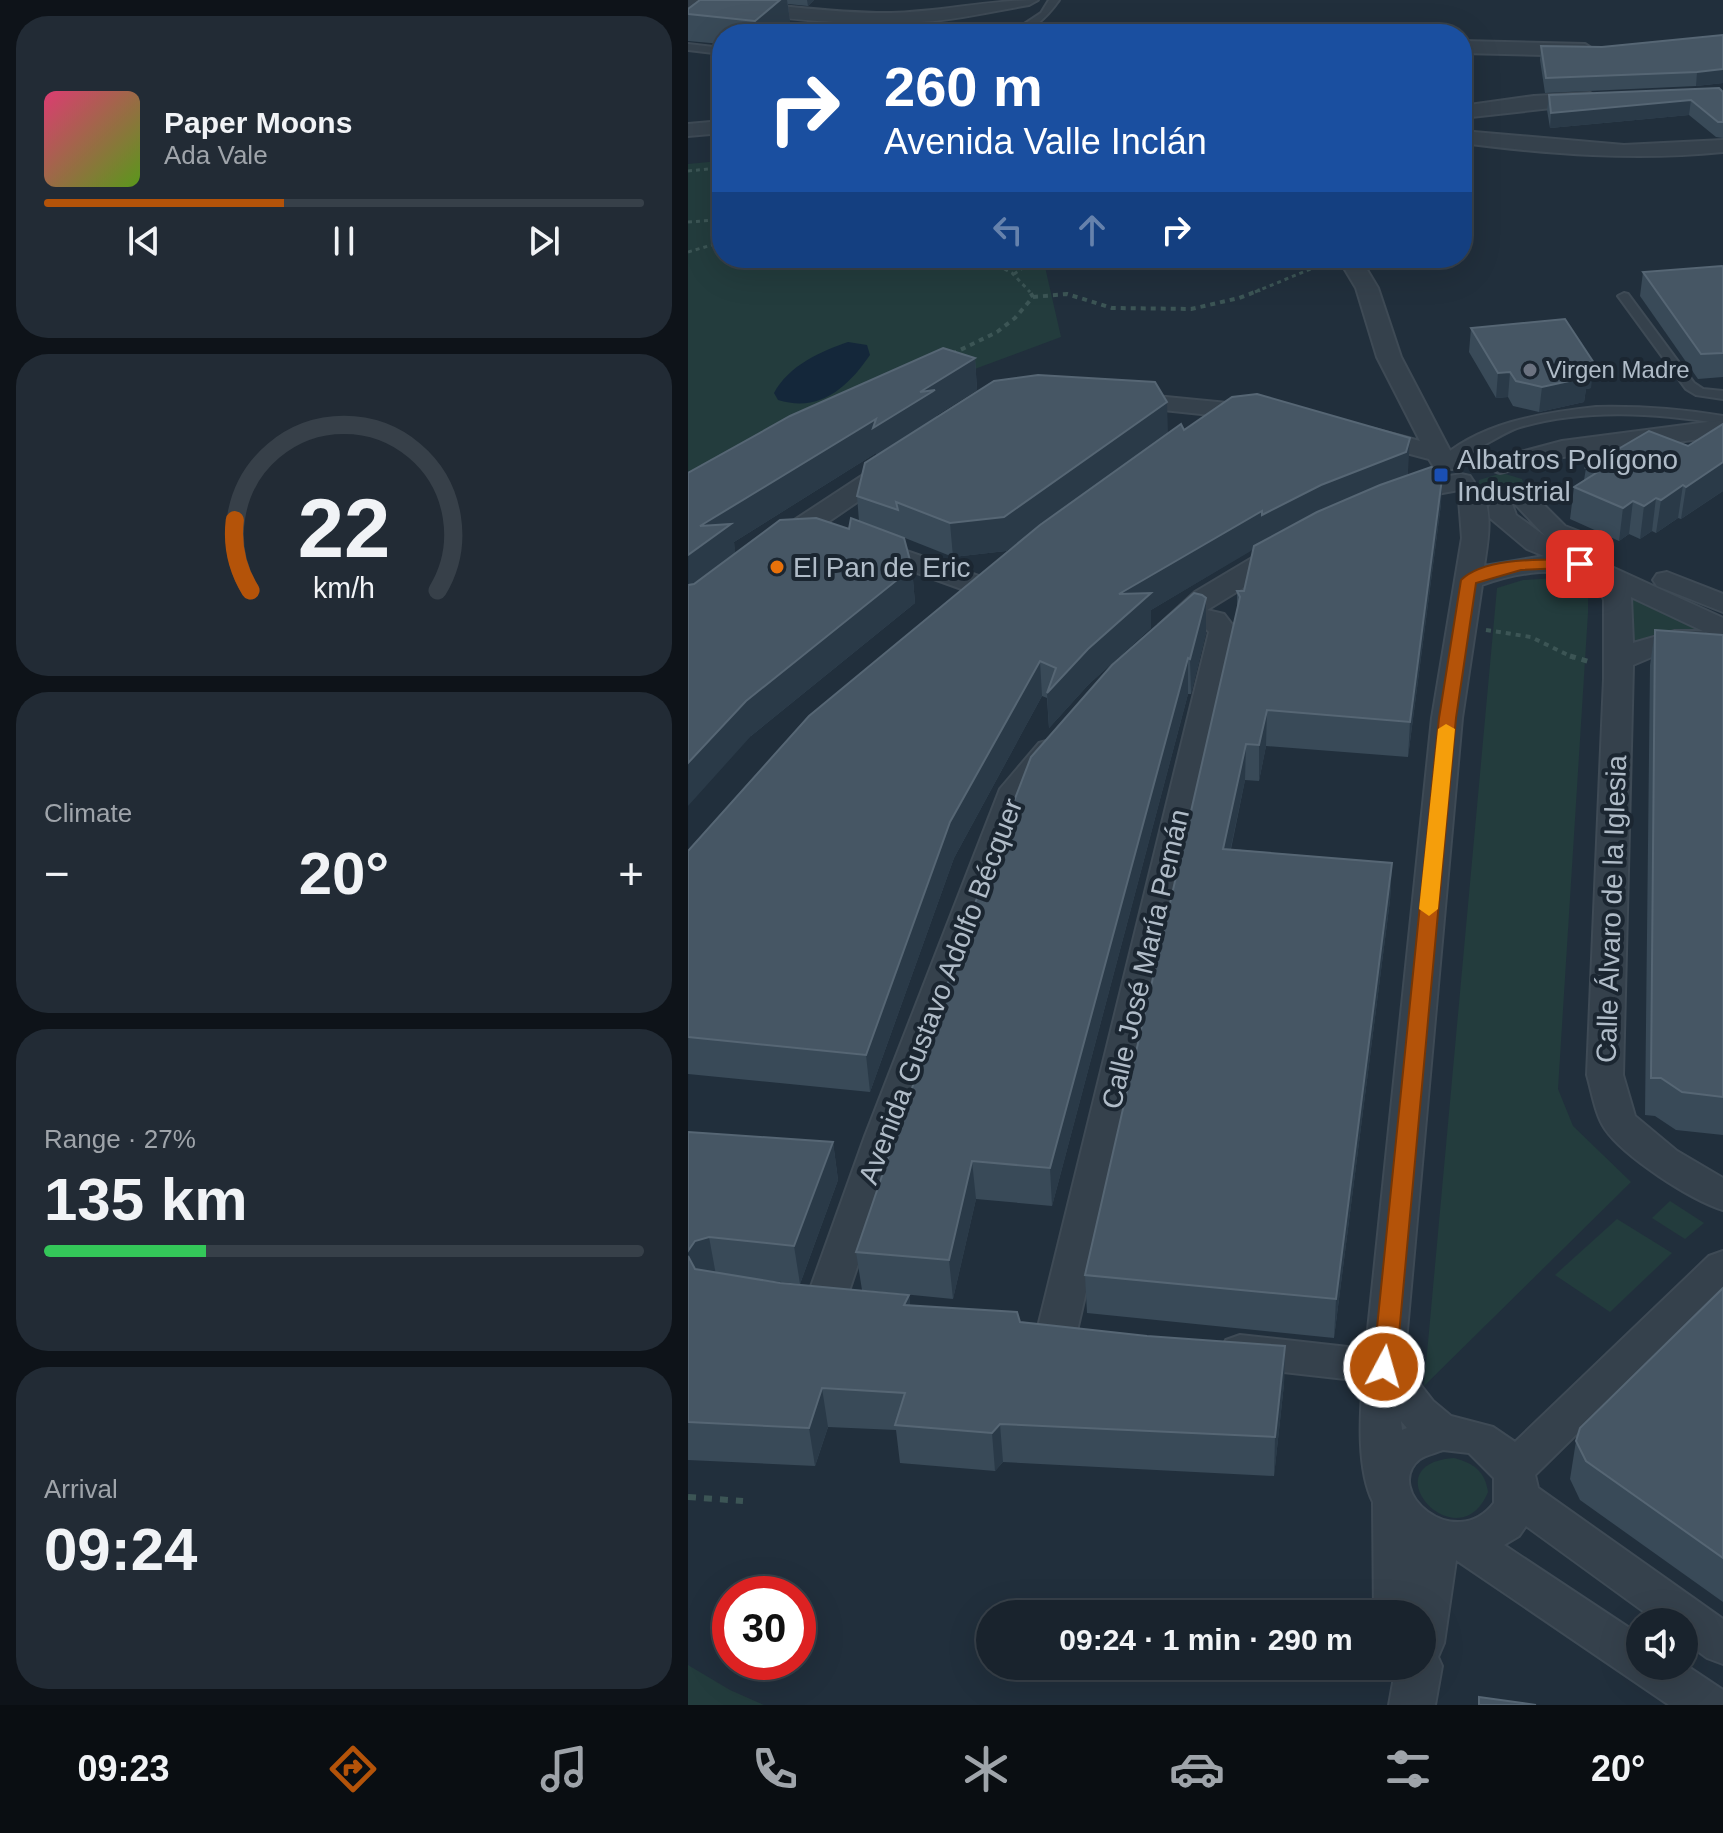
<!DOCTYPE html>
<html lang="en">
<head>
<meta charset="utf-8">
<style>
  :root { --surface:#19232d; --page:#222b35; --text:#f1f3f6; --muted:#9fa4aa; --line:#374049; --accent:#b45309 }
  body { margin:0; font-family:Helvetica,sans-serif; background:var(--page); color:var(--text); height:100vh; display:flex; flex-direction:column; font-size:30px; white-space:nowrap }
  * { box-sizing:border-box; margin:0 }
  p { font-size:26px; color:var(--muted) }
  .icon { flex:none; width:44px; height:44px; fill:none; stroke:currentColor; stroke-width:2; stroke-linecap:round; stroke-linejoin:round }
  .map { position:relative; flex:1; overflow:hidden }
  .sheet { display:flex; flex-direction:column; gap:16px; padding:16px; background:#0e1319; width:688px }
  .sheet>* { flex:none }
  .hud { position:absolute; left:24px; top:24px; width:760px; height:244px; border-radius:32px; box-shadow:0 8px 32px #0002,0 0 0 2px var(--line); background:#1a4fa0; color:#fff; overflow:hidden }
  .fabs { position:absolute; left:938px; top:1608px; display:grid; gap:16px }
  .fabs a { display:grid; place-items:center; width:72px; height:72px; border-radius:50%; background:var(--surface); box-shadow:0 8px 32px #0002,0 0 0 2px var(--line); font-size:40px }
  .speed { position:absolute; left:24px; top:1576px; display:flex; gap:16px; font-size:40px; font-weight:700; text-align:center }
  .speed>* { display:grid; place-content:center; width:104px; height:104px; border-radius:50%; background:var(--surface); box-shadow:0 8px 32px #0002,0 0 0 2px var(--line); line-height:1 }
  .speed .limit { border:12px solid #d22; background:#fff; color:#111 }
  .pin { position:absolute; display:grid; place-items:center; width:68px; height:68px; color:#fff; margin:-34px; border-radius:16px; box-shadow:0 4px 12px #0006 }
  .me { position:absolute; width:88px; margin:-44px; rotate:6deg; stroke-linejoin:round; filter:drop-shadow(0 0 6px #0008) }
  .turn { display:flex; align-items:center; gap:28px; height:168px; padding:0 40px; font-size:36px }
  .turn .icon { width:104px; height:104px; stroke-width:2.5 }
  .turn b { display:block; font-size:56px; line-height:68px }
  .lanes { display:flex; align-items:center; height:76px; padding:0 40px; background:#0003; justify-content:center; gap:40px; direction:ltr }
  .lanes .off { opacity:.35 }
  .big { font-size:60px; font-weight:600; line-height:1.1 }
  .sheet .tile { flex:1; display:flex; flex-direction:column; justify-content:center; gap:12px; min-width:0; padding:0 28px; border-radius:32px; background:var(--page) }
  .sheet .dial { align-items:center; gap:0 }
  .dial svg { height:208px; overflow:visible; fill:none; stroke:var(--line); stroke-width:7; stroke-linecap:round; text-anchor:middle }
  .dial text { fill:var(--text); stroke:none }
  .song { display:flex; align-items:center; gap:24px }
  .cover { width:96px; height:96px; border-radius:12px; background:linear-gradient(135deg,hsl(340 70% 55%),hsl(90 70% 35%)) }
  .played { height:8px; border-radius:4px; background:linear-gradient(90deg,var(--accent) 40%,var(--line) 40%) }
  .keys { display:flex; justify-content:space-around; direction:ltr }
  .heat { display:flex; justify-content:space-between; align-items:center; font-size:44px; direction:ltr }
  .charge { height:12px; border-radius:6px; background:linear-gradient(90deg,#34c759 27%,var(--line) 0) }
  .trip { position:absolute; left:288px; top:1600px; width:460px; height:80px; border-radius:40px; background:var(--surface); box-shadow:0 8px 32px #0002,0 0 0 2px var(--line); font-weight:600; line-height:80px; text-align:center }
  .tabs { display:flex; height:128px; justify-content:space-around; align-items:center; background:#0a0e12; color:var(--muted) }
  .tabs .icon { width:56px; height:56px }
  .tabs .active { color:var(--accent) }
  .tabs b { font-size:36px; color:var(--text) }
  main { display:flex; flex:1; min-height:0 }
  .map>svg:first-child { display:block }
</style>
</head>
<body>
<main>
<section class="sheet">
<div class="tile">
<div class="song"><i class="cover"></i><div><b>Paper Moons</b><p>Ada Vale</p></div></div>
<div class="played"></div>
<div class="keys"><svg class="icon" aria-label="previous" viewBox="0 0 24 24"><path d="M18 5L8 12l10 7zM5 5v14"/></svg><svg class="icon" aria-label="pause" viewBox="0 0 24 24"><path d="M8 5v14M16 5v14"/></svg><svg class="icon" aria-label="next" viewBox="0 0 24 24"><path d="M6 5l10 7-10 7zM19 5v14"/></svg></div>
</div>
<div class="tile dial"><svg viewBox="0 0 100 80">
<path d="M14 69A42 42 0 1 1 86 69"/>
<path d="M14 69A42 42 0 0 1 8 42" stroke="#b45309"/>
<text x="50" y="56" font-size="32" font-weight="700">22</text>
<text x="50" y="72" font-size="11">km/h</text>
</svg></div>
<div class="tile"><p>Climate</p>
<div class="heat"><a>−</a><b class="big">20°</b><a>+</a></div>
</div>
<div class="tile"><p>Range · 27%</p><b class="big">135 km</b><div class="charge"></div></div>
<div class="tile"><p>Arrival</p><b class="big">09:24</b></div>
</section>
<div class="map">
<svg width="1035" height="1705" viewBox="0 0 1035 1705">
  <rect width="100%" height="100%" fill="#212f3c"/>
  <!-- green -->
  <g fill="#233c3d">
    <path d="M31,161l3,97h321l18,79 -116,43 -257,130v-346z"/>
    <path d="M814,473l20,6 4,12c-15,11 -34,9 -48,-2l1,-9z"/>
    <path d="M868,578l20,4 12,14v17l-30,476 15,37 58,56 -207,204 73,-798 26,-8z"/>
    <path d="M945,597l71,32 -42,3 -30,11z"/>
    <path d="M982,1201l34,22 -19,16 -33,-21z"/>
    <path d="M929,1219l55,34 -62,59 -55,-37z"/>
    <path d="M766,1458c19,5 31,13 34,34 -30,72 -120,-28 -34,-34z"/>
    <path d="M0,1665l42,25 34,15h-76z"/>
  </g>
  <!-- water -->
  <path fill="#14273a" d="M160,342l19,3 3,10c-22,32 -50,58 -92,45l-4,-7c14,-27 47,-42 74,-51z"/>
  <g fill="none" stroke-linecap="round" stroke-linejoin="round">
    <defs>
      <g id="service">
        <path d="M361,0h10c-12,17 -28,34 -50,34l32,-21z"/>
        <path d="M0,44l34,4v6l-34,-4z"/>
        <path d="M936,293l4,1 66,89 9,6 20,2v8l-27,-4 -10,-6 -68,-93z"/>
        <path d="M908,407c43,-1 84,2 127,9v8c-67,-11 -137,-16 -203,3 -21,6 -68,41 -83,39l-1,-3c41,-40 105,-50 160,-56z"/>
      </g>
      <g id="minor">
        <path d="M0,0c68,0 135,14 203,13 50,-1 97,-13 147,-13l-9,5c-36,6 -72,15 -109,17 -78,5 -155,-6 -232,-15z"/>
        <path d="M774,41l123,3 9,6 -9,6 -123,-3z"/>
        <path d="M902,93l10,6 -3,4 -135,15v-12l72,-10z"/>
        <path d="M34,121v12l-34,3v-12z"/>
        <path d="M774,131l162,14 99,-5v12c-88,9 -173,2 -261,-9z"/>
        <path d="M650,258h22l18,30 23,69 56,107 -4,5h-18l-6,-10 -68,-18 -4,-5 4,-5 9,-3 50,13 -43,-84 -21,-69z"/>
        <path d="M437,393l133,13 9,2 3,5 -3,5 -9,2 -142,-15 -3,-5 3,-5z"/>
        <path d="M1035,420v16l-160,21 -63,16 -9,-3 -4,-5 4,-5 71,-19z"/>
        <path d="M207,457l9,3 4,5 -4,5 -117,80h-20l-3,-6 3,-6 119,-78z"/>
        <path d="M773,474l9,2 4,6 -4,6 -33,6 -35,12 -9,-2 -4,-6c13,-18 51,-20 72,-24z"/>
        <path d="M784,491l9,2c13,19 6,52 3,73l60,-10 -17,-7 -37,-31 -1,-11 4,-6h18l5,14 29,21 -30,-32 4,-6h18l28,28 18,7 3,6 -3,6 -10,2 -18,-6 168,77v20l-18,-6 4,5 -4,6 -32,5 -40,17 -10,410 12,41 42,35 46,27v32c-32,-10 -99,-53 -118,-81 -10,-15 -13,-37 -18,-54l17,-396v-79l-7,-19c-35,-16 -80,-9 -115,4l-20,133 -58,646 29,37 18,15 42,11 22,15 194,-186 14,-5v39l-188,185 3,13 185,131v45l-16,-6 -23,-17v-19h-26l-132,-96 -7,10 -15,9 136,90v31l44,-2 39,26v15h-54l-213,-145 -12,83 -6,14 4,9 -7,39h-46l7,-39h26v-52h-48l-1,-112c-16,-32 -13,-86 -10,-121l-123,-14 -14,-5 -6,-11 6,-11 14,-5 126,14 66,-631 30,-180 -3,-39 4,-6zM943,597l72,34h-28l-42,12zM713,1421l6,7 -5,2zM755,1450l26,3 25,25v25c-39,51 -113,-13 -74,-44 6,-4 16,-6 23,-9z"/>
        <path d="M181,538l121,42 4,6 -4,6 -10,2 -10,-2 -111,-40 -3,-6 3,-6z"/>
        <path d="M599,541l10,2 4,6 -4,6 -90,55 17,4 13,17 -160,700 -6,11 -14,5 -14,-5 -6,-11 172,-699 -5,-5 -13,-3c-9,8 -16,10 -28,7l-4,-6 36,-33 82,-49z"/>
        <path d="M979,572l56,22v18l-66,-26 -4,-6 4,-6z"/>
        <path d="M362,740l11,3 4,6 -35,42 -129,345 -57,170 -6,11 -14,4 -14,-4 -6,-11 61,-170 135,-347 39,-46z"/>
      </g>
    </defs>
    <!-- service casing -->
    <use href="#service" stroke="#3e4a55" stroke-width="4"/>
    <!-- minor casing -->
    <use href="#minor" stroke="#3e4a55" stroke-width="4"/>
    <!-- path-far3 -->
    <g stroke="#3c5555" stroke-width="3" stroke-dasharray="4 4" stroke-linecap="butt">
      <path d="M0,171l31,-3"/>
      <path d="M0,222l28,-2 6,-4"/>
      <path d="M0,252l34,-10"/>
      <path d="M295,258l29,15 18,19"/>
      <path d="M326,274l12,-8 -3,-8"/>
      <path d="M567,292l70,-29"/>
    </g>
    <!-- path-far2 -->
    <g stroke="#3c5555" stroke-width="4" stroke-dasharray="5 5" stroke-linecap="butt">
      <path d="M345,297l34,-3 45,14 79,1 48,-11 21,-8"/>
      <path d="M264,354l45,-22 18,-14 18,-21 -4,-7"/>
      <path d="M798,630l45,7 43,21"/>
    </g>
    <!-- path-far1 -->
    <path stroke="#3c5555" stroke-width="5" stroke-dasharray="6 6" stroke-linecap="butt" d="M882,656l20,6"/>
    <!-- path -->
    <path stroke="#3c5555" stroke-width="6" stroke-dasharray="8 8" stroke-linecap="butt" d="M0,1497l55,4"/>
    <!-- service -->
    <use href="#service" fill="#35414c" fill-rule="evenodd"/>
    <!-- minor -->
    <use href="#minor" fill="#35414c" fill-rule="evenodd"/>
  </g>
  <!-- wall -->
  <g fill="#394a58" fill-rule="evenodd">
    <path d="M12,0h114l-6,6 -20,-2 2,17 -15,13h-53v10l-34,-3v-32z"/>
    <path d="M1035,35v48l-27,3 -151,7 -5,-33 1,-14 61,1z"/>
    <path d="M1035,92v46l-7,-1 -27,-22 -139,13 -3,-18 2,-15z"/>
    <path d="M1035,267v110l-25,2 -58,-83 3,-24z"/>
    <path d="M783,328l120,60 -5,1 -2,13 -45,10 -26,-6 -5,-9 -12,1 -27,-46z"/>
    <path d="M287,358l2,32 -40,25v2l231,16 16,-3 224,41 -1,5 34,28 -33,253 -142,-11 -7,35 -14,-1 -14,69 161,14 -2,37 -56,438 -247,-25 -2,-38 152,-664v-20h7l9,-42 -102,61v18l-62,56 -40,44 -2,-30 -5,-2 -88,162 -84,234 -182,-18v-223l336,-313 -18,13 -53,6 -53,-21 12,32 3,35 -164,133 -63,-263zM188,453v3l-19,40 2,25 -10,8 -114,25 -1,-12z"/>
    <path d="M1035,424v67l-42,28 -3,-1 -22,15 -4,-2 -12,8 -11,-5 -10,7 -49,-22 4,-32 10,-7 2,-12 102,-22z"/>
    <path d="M514,595l4,38 -15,61h-3l-136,512 -76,-7 -23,100 -91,-9 -6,-38z"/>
    <path d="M967,630l68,5v500l-47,-5 -21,-14 -10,-1 5,-450z"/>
    <path d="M0,1132l145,10 5,38 -38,104 -37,-4 17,3 129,12 1,11 110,16 127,14 138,10 -1,38 -10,92 -271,-14 -8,9 -95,-8 -4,-33 -68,-3 -13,39 -127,-6z"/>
    <path d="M1035,1288v314l-143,-102 -10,-21 6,-38z"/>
  </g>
  <!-- shaded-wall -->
  <g fill="#2a3a48">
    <path d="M92,0h7l3,21 -15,13h-18l-2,-13z"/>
    <path d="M119,0h7l-6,6z"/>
    <path d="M1035,69v14l-27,3 1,-14z"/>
    <path d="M1003,100l-2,15 -139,13 1,-15z"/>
    <path d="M287,358l2,32 -40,25 1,7 -62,39v-8l-142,89 2,16 -48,35v-38l12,-29z"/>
    <path d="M906,363l-3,25 -5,1 -2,13 -45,10 3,-25 37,-22z"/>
    <path d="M822,372l-2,25 -12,1 2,-25z"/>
    <path d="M479,402l1,33 -162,116 -53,6 -3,-34z"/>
    <path d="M722,438l-2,33 -3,14 -144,60 -110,65v18l-62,56 -40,44 -2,-35 72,-99 143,-83z"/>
    <path d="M1035,462v29l-42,28 5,-32z"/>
    <path d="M755,471l-2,33 -33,253 2,-35z"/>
    <path d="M995,485l-5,33 -22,15 5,-33z"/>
    <path d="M968,498l-4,33 -12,8 4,-33z"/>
    <path d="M945,501l-4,33 -10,7 4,-33z"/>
    <path d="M224,568l3,35 -164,133 -63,70v-43l58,-62z"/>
    <path d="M518,598v35l-15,61 -1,-35z"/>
    <path d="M500,658v36l-136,512 -2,-38z"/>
    <path d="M352,661l2,35 -88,162 -84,234 -4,-37 84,-233z"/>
    <path d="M579,710l-1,36 -7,35v-36z"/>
    <path d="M558,744l-1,36 -22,105v-36z"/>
    <path d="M704,863l-2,37 -56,438 2,-39z"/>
    <path d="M145,1142l5,38 -38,104 -6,-38z"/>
    <path d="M284,1161l4,38 -23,100 -4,-39z"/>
    <path d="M21,1237l7,38 -14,4 -14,-19v-9l7,-10z"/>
    <path d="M221,1295l4,38 -9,-28z"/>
    <path d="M597,1346l-1,38 -10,92 1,-39z"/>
    <path d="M134,1388l6,39 -13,39 -6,-38z"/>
    <path d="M312,1424l3,38 -8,9 -3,-38z"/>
  </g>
  <!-- building -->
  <g fill="#465664" stroke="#566674" stroke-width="2">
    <path d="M12,0h80l-25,21 -67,-7v-5z"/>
    <path d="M1035,35v34l-26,3 -151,6 -5,-32 61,1z"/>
    <path d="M1031,88l4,4v30h-5l-27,-22 -140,13 -2,-18z"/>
    <path d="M1034,266l1,1v86l-22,1 -58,-82z"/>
    <path d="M877,319l29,44 -15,2 8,12 -45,10 -26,-6 -6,-9 -12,1 -27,-45z"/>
    <path d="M255,348l32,10 -55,34 15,-2 -62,38 3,-9 -176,107 31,-2 -43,31v-82l102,-57z"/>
    <path d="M350,375l117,7 12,20 -163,115 -54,6 -54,-21 2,8 -41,-14 8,-33 129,-82z"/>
    <path d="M569,394l153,44 -4,14 -85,33 -59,30v-4l-143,83 32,-1 -63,56 -41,44 9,-25 -16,-7 -90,161 -84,233 -178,-18v-186l121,-135 231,-191 141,-101 3,6 48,-33z"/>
    <path d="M1035,424v38l-37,25 -3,-2 -22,15 -5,-2 -12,8 -11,-5 -10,7 -49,-21 22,-14 -10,-5 63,-37 39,15z"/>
    <path d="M743,467l12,4 -33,251 -143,-12 -8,35 -13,-1 -23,105 169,14 -56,436 -251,-24 155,-678 -3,-6h7l10,-45 63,-34 63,-27z"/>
    <path d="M128,518l33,11 2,-11 53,20 8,30 -166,133 -58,62v-178l6,-1 86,-64z"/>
    <path d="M506,593l8,2 4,3 -16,61 -2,-1 -138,510 -78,-7 -23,99 -93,-8 123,-360 52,-135 81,-92z"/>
    <path d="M967,630l68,5v462l-41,-5 -21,-14h-10z"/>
    <path d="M0,1132l145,10 -39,104 -85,-9 -14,4 -7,10z"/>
    <path d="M0,1256l7,13 85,14 129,12 -5,10 113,7 3,10 127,14 138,10 -10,91 -275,-13 -8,9 -97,-8 10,-32 -83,-5 -13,40 -121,-6z"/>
    <path d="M1035,1288v270l-137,-97 -10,-20 4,-13z"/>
    <path d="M791,1697l57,8h-57z"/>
  </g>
  <!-- route -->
  <path fill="#b45309" stroke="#753606" stroke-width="2" d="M892,559l8,5 -2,3 -65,3 -45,13 -20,135 -60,649 -3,6 -9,3 -8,-3 -3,-6 66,-649 22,-138c25,-24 86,-20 119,-21z"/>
  <!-- slow -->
  <path fill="#f59e0b" d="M758,724l9,5 -17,180 -9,7 -10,-7 19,-180z"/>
  <!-- markers -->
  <circle fill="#6b7280" stroke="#1b2631" stroke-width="3" cx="842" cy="370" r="8"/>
  <rect fill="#1a4fb4" stroke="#1b2631" stroke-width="3" x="745" y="467" width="16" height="16" rx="4"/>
  <circle fill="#e8710a" stroke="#1b2631" stroke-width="3" cx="89" cy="567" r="8"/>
  <g text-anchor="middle" stroke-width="8" stroke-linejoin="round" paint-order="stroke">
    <!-- far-poi labels -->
    <g font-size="24" fill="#b0bcc8" stroke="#1b2631" text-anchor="start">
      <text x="858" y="378">Virgen Madre</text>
    </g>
    <!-- poi labels -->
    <g font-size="28" fill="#b0bcc8" stroke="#1b2631" text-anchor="start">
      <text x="769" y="469">Albatros Polígono<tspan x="769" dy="32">Industrial</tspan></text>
      <text x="105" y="577">El Pan de Eric</text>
    </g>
    <!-- street labels -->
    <g font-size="28" fill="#b0bcc8" stroke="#1b2631">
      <text transform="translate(923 909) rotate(-88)" y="10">Calle Álvaro de la Iglesia</text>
      <text transform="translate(457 959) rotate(-77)" y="10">Calle José María Pemán</text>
      <text transform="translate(252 991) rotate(-69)" y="10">Avenida Gustavo Adolfo Bécquer</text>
    </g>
  </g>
</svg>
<div class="fabs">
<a><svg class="icon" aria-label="sound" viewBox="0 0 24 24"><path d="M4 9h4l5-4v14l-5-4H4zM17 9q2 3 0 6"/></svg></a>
</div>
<div class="speed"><div class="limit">30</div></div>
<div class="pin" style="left:892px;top:564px;background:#d93025"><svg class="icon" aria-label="arrive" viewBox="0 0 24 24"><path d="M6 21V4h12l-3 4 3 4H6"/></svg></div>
<svg class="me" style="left:696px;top:1367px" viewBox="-20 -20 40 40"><circle r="17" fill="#b45309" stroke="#fff" stroke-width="3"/><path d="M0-11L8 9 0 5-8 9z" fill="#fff"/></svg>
<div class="trip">09:24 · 1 min · 290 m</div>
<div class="hud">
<div class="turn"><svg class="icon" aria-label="right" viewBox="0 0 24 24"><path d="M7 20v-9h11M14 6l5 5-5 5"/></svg><div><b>260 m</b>Avenida Valle Inclán</div></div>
<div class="lanes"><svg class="icon off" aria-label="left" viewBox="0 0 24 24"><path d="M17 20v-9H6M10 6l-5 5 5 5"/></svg><svg class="icon off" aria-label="ahead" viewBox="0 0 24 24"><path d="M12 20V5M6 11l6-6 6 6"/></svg><svg class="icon" aria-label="right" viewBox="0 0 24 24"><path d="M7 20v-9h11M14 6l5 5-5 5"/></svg></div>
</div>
</div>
</main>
<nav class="tabs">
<b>09:23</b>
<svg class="icon active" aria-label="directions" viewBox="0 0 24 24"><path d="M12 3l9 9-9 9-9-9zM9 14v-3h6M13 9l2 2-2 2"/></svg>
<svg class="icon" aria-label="music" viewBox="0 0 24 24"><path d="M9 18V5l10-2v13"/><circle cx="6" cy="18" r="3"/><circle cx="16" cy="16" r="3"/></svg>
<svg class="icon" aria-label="phone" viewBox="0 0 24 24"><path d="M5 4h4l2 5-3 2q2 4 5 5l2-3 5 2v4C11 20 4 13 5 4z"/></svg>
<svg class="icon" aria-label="climate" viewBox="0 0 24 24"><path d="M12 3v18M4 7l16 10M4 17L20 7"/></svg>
<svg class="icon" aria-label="car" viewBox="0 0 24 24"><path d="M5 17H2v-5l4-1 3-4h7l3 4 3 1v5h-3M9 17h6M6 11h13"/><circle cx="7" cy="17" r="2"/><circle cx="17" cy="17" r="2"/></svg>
<svg class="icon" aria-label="filters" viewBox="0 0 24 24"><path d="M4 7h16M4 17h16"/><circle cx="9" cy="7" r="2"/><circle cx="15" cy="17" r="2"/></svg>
<b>20°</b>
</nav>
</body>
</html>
